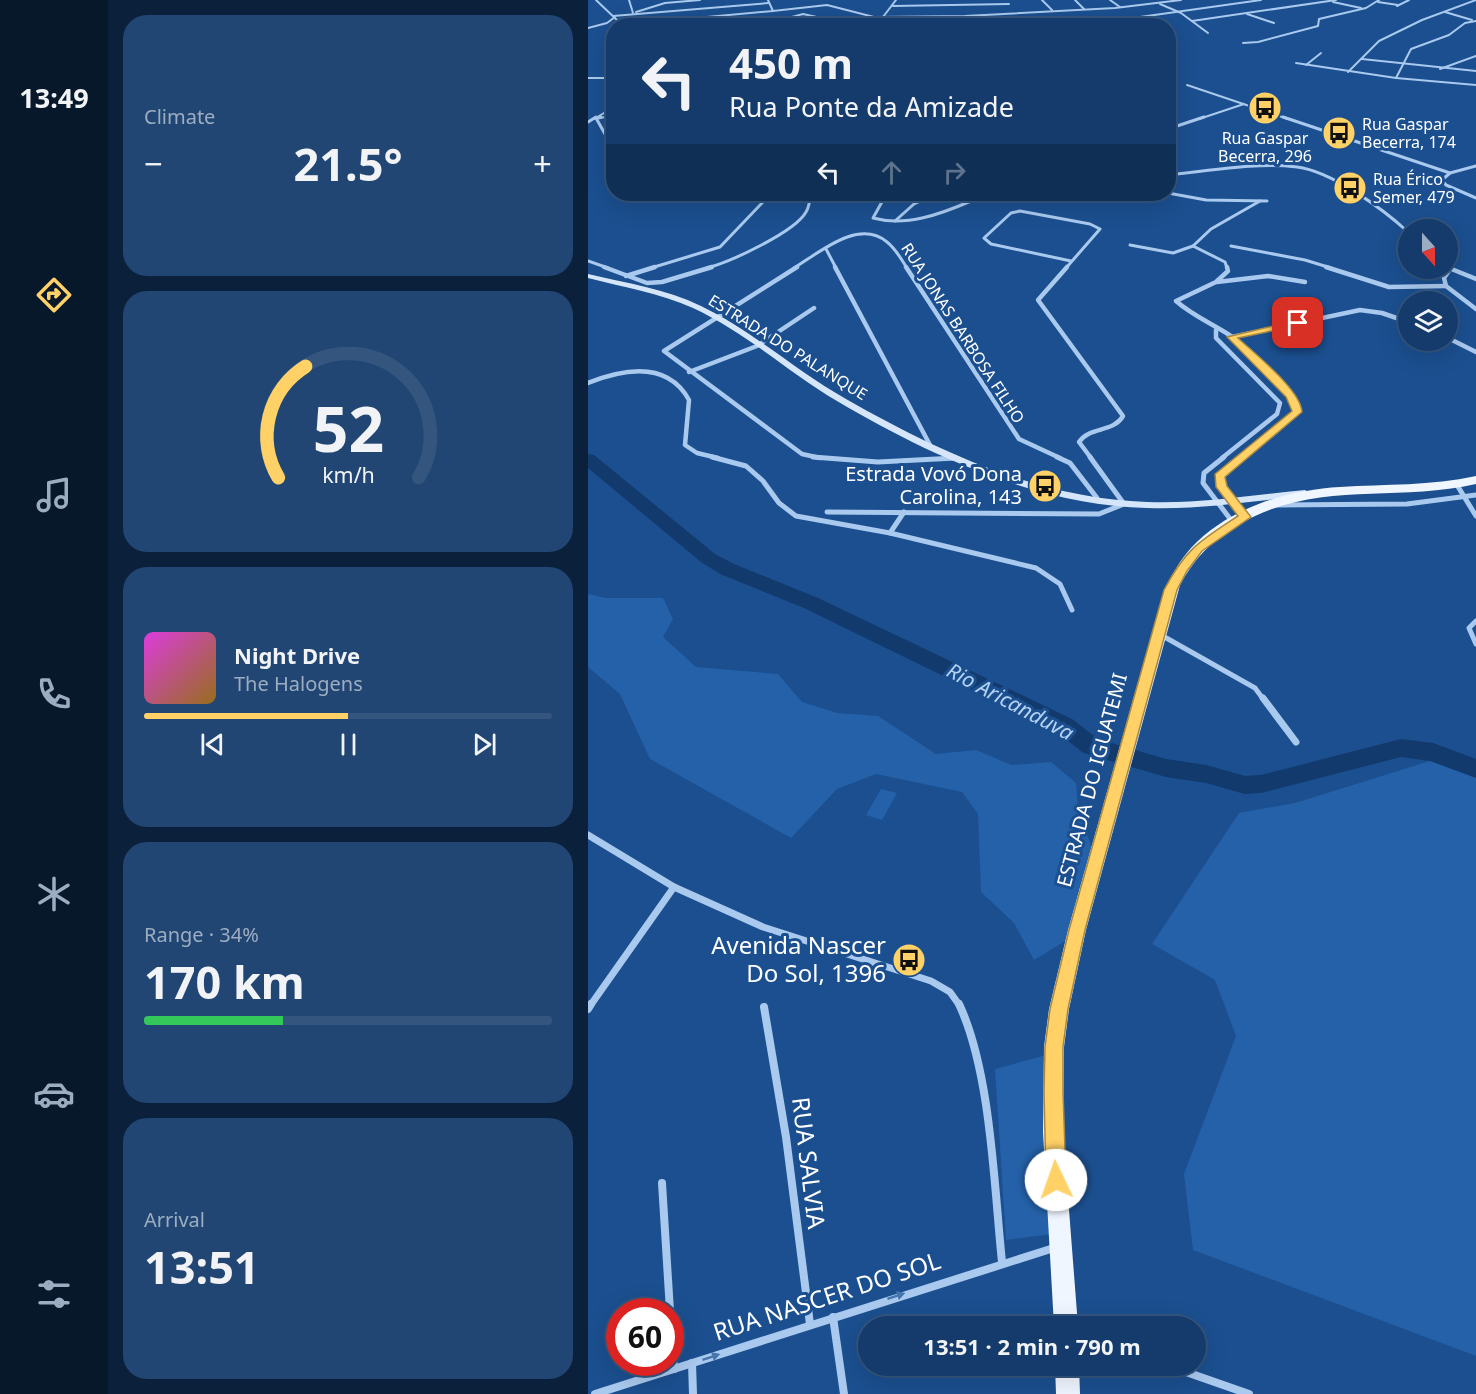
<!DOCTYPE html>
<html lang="en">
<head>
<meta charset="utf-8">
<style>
  :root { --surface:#143b6b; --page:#214673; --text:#f1f3f6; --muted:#9dadc1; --line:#33557e; --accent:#ffd166 }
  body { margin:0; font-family:"Noto Sans",sans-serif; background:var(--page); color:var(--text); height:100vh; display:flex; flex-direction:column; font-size:22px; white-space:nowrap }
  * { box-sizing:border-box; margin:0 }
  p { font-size:20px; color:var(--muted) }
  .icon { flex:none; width:33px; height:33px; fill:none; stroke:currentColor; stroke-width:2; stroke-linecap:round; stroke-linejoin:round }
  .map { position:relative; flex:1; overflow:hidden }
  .panel { display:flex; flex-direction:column; gap:15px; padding:15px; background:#0b203b; width:480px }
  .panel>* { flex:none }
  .top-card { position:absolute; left:18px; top:18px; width:570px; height:183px; border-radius:24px; box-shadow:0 6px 24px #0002,0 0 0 2px var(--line); background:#143b6b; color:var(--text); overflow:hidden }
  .needle { width:39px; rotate:159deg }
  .controls { position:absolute; left:810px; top:219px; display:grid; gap:12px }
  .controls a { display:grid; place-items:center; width:60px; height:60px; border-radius:50%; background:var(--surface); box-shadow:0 6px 24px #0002,0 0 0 2px var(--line); font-size:30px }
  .speed { position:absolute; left:18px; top:1298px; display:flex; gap:12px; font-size:30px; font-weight:700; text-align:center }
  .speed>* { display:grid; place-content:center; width:78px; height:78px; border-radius:50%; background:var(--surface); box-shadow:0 6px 24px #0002,0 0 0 2px var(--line); line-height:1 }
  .speed .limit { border:9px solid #d22; background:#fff; color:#111 }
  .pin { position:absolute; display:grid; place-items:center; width:51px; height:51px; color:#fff; margin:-26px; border-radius:12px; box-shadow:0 3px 9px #0006 }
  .me { position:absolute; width:66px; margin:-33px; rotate:357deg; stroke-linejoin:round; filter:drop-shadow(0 0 4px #0008) }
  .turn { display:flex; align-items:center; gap:21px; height:126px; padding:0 24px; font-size:27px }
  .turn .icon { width:78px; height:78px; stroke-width:2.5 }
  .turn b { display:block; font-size:42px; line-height:51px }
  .lanes { display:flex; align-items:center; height:57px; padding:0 24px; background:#0003; justify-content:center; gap:30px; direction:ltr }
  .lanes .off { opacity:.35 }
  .big { font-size:45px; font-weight:700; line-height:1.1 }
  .panel .tile { flex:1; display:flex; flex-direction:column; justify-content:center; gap:9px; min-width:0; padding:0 21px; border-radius:24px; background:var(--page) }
  .panel .dial { align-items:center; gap:0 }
  .dial svg { height:156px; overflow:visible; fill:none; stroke:var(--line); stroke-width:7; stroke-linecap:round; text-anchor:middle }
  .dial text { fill:var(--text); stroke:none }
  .song { display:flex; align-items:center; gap:18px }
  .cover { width:72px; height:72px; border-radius:9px; background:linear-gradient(135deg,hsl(300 70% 55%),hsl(40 70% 35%)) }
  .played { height:6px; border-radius:3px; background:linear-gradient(90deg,var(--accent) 50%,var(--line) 50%) }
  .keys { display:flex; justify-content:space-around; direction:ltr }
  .heat { display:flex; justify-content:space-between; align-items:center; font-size:33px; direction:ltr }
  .charge { height:9px; border-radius:4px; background:linear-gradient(90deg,#34c759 34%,var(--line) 0) }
  .trip { position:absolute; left:270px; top:1316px; width:348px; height:60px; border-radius:30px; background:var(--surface); box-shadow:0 6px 24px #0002,0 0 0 2px var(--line); font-weight:700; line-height:60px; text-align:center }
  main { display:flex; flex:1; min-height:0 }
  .menu { display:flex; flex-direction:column; width:108px; justify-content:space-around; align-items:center; background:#08182b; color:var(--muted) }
  .menu .icon { width:42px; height:42px }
  .menu .active { color:var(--accent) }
  .menu b { font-size:27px; color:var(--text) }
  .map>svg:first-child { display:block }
</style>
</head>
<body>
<main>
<nav class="menu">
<b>13:49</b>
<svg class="icon active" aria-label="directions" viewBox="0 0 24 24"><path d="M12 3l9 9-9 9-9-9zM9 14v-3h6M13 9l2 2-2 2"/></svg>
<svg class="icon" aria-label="music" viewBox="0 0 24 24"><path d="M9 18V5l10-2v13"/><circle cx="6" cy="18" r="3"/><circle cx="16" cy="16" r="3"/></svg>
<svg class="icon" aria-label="phone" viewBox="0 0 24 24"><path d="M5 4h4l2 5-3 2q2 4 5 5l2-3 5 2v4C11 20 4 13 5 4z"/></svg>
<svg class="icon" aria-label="climate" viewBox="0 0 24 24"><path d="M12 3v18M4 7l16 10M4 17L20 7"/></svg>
<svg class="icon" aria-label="car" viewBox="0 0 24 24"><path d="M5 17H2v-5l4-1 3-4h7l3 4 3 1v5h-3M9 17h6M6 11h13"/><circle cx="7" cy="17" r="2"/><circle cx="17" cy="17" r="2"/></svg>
<svg class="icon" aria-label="filters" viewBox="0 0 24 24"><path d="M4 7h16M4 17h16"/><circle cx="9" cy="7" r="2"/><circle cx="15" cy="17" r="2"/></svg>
</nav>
<section class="panel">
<div class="tile"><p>Climate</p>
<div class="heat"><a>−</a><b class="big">21.5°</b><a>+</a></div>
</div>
<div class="tile dial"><svg viewBox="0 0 100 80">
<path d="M14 69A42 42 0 1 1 86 69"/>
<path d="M14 69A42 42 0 0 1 28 12" stroke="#ffd166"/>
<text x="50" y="56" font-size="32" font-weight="700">52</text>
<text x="50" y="72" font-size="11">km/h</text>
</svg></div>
<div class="tile">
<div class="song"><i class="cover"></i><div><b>Night Drive</b><p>The Halogens</p></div></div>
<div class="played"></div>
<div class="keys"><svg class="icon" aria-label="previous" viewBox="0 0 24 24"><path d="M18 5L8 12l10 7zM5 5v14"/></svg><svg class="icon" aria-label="pause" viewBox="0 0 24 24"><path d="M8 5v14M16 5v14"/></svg><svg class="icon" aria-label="next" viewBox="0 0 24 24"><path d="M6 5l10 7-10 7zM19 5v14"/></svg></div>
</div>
<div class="tile"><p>Range · 34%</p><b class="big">170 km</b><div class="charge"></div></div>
<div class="tile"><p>Arrival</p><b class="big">13:51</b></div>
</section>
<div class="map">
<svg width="888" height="1394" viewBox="0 0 888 1394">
  <rect width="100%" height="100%" fill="#1b4f8f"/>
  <!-- green -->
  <g fill="#2461a8">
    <path d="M0,594l18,4h57l10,21 -10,18 33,30 82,7 24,28 35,11 41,3 58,38 40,-4 35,15 40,-3 25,21 2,24 14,42 -25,91 -33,20 -20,-37 -33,-31 -3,-78 -16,-22 -86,-18 -39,15 -46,49 -141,-79 -30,-65 -32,-27z"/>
    <path d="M858,756l30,10v590l-283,-106 -9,-76 52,-138 -21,-56 -63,-36 87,-131 56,-10z"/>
    <path d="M293,789l16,4 -15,27 -16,-5z"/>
    <path d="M462,1054l-6,97 9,83 -47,6 -11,-171z"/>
  </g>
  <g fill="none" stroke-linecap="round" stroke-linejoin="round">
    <!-- river -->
    <path fill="#123a6d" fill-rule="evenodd" d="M0,454l6,1 121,99 19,10 84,34 254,121 26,20 68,20 40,6 39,11 16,-1 140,-36 32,4 43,16v19l-46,-17 -29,-4 -140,36 -16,1 -39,-11 -40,-6 -76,-22 -8,-3 -26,-21 -252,-123 -84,-34 -19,-12 -113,-94z"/>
    <!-- street-far5 -->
    <g stroke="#a9c9ee" stroke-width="2">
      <path d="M8,0l22,21 12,3 143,-13 -5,-11"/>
      <path d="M41,0l4,13"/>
      <path d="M454,0l10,10"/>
      <path d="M487,0l9,9"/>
      <path d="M522,0l10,7"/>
      <path d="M745,2l28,6"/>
      <path d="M790,2l20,3"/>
      <path d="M572,4l21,9 27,20"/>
      <path d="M305,6l116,-2"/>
      <path d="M809,6l12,-6"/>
      <path d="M185,11l54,-6 47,12 91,-1 150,-8 66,-8"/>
      <path d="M48,12l29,-9 35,-3"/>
      <path d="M857,12l27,8"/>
      <path d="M659,14l27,9"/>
      <path d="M25,16l156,-13"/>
      <path d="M545,18l128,-18"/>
      <path d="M604,21l144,-21"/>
      <path d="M170,26l45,-12 55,12"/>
      <path d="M294,26l1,-9 13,-17"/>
      <path d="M390,26l71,-4"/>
      <path d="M0,28l19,-5 8,-6"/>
      <path d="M655,43l15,-1 60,-16 1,-7 47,-11 13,-8"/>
      <path d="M580,44l9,1"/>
      <path d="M774,59l114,12"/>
      <path d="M708,63l100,15 15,-29 38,-14 16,-12 11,-2"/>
      <path d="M718,65l15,-12"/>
      <path d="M852,69l36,-13"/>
      <path d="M760,72l31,-31 43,-21 54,-20"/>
      <path d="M0,78h26"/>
      <path d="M808,78l80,7"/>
      <path d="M599,85l101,34"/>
      <path d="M6,119l20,-12"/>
      <path d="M8,119l18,-4"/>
      <path d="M611,119l45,-15"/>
    </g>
    <!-- street-far4 -->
    <g stroke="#a9c9ee" stroke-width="3">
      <path d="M13,117l-5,1 18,32"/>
      <path d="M695,117l167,56"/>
      <path d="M0,122l8,-5"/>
      <path d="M580,129l36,-12"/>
      <path d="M888,166l-26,7 -8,7 4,5 30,13"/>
      <path d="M580,175c42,-4 88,-13 129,-8 34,4 86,42 111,65"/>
      <path d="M580,193l38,7 61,1"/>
      <path d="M50,194l2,3 19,-3"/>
      <path d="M306,194l-11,6 -10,18c33,9 68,-4 98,-17"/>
      <path d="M307,221l19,-17 21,-10"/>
      <path d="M542,245l43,8 20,-7"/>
      <path d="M643,246l74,14 26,8"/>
      <path d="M238,249l10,19"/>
      <path d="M0,261l20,7"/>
      <path d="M63,268l69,-21 43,-45 2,-8"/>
      <path d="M119,268c23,-6 88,-36 99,-56 3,-4 4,-13 5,-18"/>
      <path d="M206,268c25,-15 64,-50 93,-26 9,7 14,17 20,26"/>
      <path d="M478,268l34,-39 -10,-5 -70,-13 -9,2 -27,25 7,6 80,17"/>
      <path d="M639,268l-2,-6 -32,-16 18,-17 49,-28"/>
    </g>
    <!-- street-far3 -->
    <g stroke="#a9c9ee" stroke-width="4.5">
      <path d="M16,267l43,16 15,-1 50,-15"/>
      <path d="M209,267l-133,84 138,103 18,4"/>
      <path d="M247,267l95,178"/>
      <path d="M318,267l113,172 41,19"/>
      <path d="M479,267l-29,33 85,116c-10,17 -33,10 -44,26l12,16"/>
      <path d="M639,267l1,4 -12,11 -40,19c17,15 37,23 55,35 25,17 51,47 67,72l-7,10 -50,40"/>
      <path d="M738,267l63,20 57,-1"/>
      <path d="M861,268l27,11"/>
      <path d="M862,269l-6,9 2,8 30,23"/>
      <path d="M38,276l29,-9"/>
      <path d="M629,282l51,-6 37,6"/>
      <path d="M628,330v8l64,65 -3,11 -55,44"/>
      <path d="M644,337l128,-27 22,3 26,9"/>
      <path d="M860,338l28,14"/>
      <path d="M101,372l68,-26 57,-38"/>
      <path d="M0,383c35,-14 79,-23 101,17l-4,45 12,8 21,5"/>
      <path d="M363,458h5"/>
    </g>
    <!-- street-far2 -->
    <g stroke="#a9c9ee" stroke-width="5">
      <path d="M124,457l34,9 17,15 16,22 17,13 94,17 146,35 24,16 12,26"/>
      <path d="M225,457l65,5 78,-4"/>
      <path d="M469,457l13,6 27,35"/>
      <path d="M636,457l-20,16 -1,10 31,41"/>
      <path d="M655,457l-24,19 2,11 24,30"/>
      <path d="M869,485l19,31"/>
      <path d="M688,505l131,-1 69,-9"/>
      <path d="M239,512l272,2 25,-10 -34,-47"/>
      <path d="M302,533l14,-21"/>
      <path d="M888,621l-7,7 7,16"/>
      <path d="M573,635l94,53 9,12"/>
    </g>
    <!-- street-far1 -->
    <g stroke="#a9c9ee" stroke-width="7">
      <path d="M675,698l33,44"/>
      <path d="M0,835l86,52 89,40 168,54 19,11 10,14"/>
      <path d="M2,1006l84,-119"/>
    </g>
    <!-- street -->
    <g stroke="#a9c9ee" stroke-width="8">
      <path d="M371,1004c32,68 35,182 43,258"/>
      <path d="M176,1007l22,130 24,187"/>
      <path d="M0,1009l3,-5"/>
      <path d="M74,1183l8,128"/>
      <path d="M245,1317l11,77"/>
      <path d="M82,1319l4,50"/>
      <path d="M104,1363l1,31"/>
      <path d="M578,1365l83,29"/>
      <path d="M7,1394l462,-147"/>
    </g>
    <!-- secondary -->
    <path fill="#d6e6fa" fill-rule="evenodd" d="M0,274c38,9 78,15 113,32 52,25 95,65 145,93 91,52 194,100 301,103 53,2 106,-7 158,-12l5,3 -5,3c-52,5 -105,14 -158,12 -109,-3 -217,-52 -310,-107 -49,-29 -92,-69 -144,-93 -34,-15 -70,-21 -105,-30z"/>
    <!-- primary -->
    <g fill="#f0f6ff" fill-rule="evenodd">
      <path d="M888,476v8c-84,19 -162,-5 -240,42 -25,15 -42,33 -56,59l-94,345 -17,79 -5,38 -1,85 15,194h-24l-11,-194 1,-85 5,-38 19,-79 96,-340c8,-15 16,-30 27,-42 37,-40 96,-58 149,-61 46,-3 91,-1 136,-11z"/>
      <path d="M467,1365h24l1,29h-24z"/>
    </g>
  </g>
  <!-- one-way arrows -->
  <defs><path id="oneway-solid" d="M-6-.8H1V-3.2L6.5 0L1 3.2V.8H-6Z" transform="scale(1.5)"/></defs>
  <g fill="#4674ac">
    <use href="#oneway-solid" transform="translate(308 1296) rotate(-18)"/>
    <use href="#oneway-solid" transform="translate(123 1357) rotate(-18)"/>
  </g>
  <!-- route -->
  <path fill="#ffd166" stroke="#a68842" stroke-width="1.5" d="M710,320l3,1v4l-63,13c17,16 63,52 64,74l-77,65 2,9 24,31 -49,34 -15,20 -10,19 -92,340 -17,79 -5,38v45l3,88 -3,6 -7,3 -7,-3 -3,-6 -2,-88 1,-45 5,-38 19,-79 95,-340c22,-42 36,-49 74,-74l-22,-29 -1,-13 77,-63 -6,-14 -59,-60z"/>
  <!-- icons -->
  <defs>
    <symbol id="bus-disc" viewBox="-11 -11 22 22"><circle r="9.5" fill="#ffd166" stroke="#1b4f8f"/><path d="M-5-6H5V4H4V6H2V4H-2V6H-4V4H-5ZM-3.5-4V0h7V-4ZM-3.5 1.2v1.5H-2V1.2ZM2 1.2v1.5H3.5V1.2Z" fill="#111"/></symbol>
  </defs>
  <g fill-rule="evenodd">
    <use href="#bus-disc" x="658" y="89" width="38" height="38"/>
    <use href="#bus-disc" x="732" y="114" width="38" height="38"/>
    <use href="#bus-disc" x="743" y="169" width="38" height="38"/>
    <use href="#bus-disc" x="438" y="467" width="38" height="38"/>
    <use href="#bus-disc" x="302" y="941" width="38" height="38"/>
  </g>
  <g text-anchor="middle" stroke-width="6" stroke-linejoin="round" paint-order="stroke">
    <!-- far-poi labels -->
    <g font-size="16" fill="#fff" stroke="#1b4f8f" text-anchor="start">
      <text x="774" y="130">Rua Gaspar<tspan x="774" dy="18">Becerra, 174</tspan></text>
      <text x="677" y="144" text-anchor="middle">Rua Gaspar<tspan x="677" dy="18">Becerra, 296</tspan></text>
      <text x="785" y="185">Rua Érico<tspan x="785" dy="18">Semer, 479</tspan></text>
    </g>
    <!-- far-street labels -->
    <g font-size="16" fill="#fff" stroke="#1b4f8f">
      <text transform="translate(375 333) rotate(57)" y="6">RUA JONAS BARBOSA FILHO</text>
      <text transform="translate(200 347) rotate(32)" y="6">ESTRADA DO PALANQUE</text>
    </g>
    <!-- poi labels -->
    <g font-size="20" fill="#fff" stroke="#1b4f8f" text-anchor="end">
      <text x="434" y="481">Estrada Vovó Dona<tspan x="434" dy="23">Carolina, 143</tspan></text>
    </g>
    <!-- street labels -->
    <g font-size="20" fill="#fff" stroke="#1b4f8f">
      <text transform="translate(504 780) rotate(-75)" y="7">ESTRADA DO IGUATEMI</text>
    </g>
    <!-- water labels -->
    <g font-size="21" font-style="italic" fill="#b5d3f5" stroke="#1b4f8f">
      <text transform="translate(422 702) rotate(28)" y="7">Rio Aricanduva</text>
    </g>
    <!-- near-poi labels -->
    <g font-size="24" fill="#fff" stroke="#1b4f8f" text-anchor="end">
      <text x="298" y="954">Avenida Nascer<tspan x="298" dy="28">Do Sol, 1396</tspan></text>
    </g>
    <!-- near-street labels -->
    <g font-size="24" fill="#fff" stroke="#1b4f8f">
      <text transform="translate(220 1163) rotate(83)" y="8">RUA SALVIA</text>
      <text transform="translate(239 1297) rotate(-18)" y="8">RUA NASCER DO SOL</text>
    </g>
  </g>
</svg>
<div class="controls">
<a><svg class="needle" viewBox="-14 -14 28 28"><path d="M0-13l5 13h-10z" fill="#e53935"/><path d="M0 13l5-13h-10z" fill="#9dadc1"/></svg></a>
<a><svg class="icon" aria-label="layers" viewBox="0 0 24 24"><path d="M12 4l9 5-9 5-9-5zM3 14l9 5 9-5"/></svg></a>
</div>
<div class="speed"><div class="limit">60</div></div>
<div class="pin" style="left:710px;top:323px;background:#d93025"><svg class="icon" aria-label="arrive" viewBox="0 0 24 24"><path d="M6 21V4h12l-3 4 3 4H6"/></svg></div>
<svg class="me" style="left:468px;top:1180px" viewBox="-20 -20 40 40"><circle r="19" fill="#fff"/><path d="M0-13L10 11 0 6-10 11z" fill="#ffd166"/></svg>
<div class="trip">13:51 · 2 min · 790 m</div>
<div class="top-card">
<div class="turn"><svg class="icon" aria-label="left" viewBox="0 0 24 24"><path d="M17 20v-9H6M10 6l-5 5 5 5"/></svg><div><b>450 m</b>Rua Ponte da Amizade</div></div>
<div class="lanes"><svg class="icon" aria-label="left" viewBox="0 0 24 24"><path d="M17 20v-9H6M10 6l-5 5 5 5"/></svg><svg class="icon off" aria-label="ahead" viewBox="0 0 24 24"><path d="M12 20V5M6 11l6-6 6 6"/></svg><svg class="icon off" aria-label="right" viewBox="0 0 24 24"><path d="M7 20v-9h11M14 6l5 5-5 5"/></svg></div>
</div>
</div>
</main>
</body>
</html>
